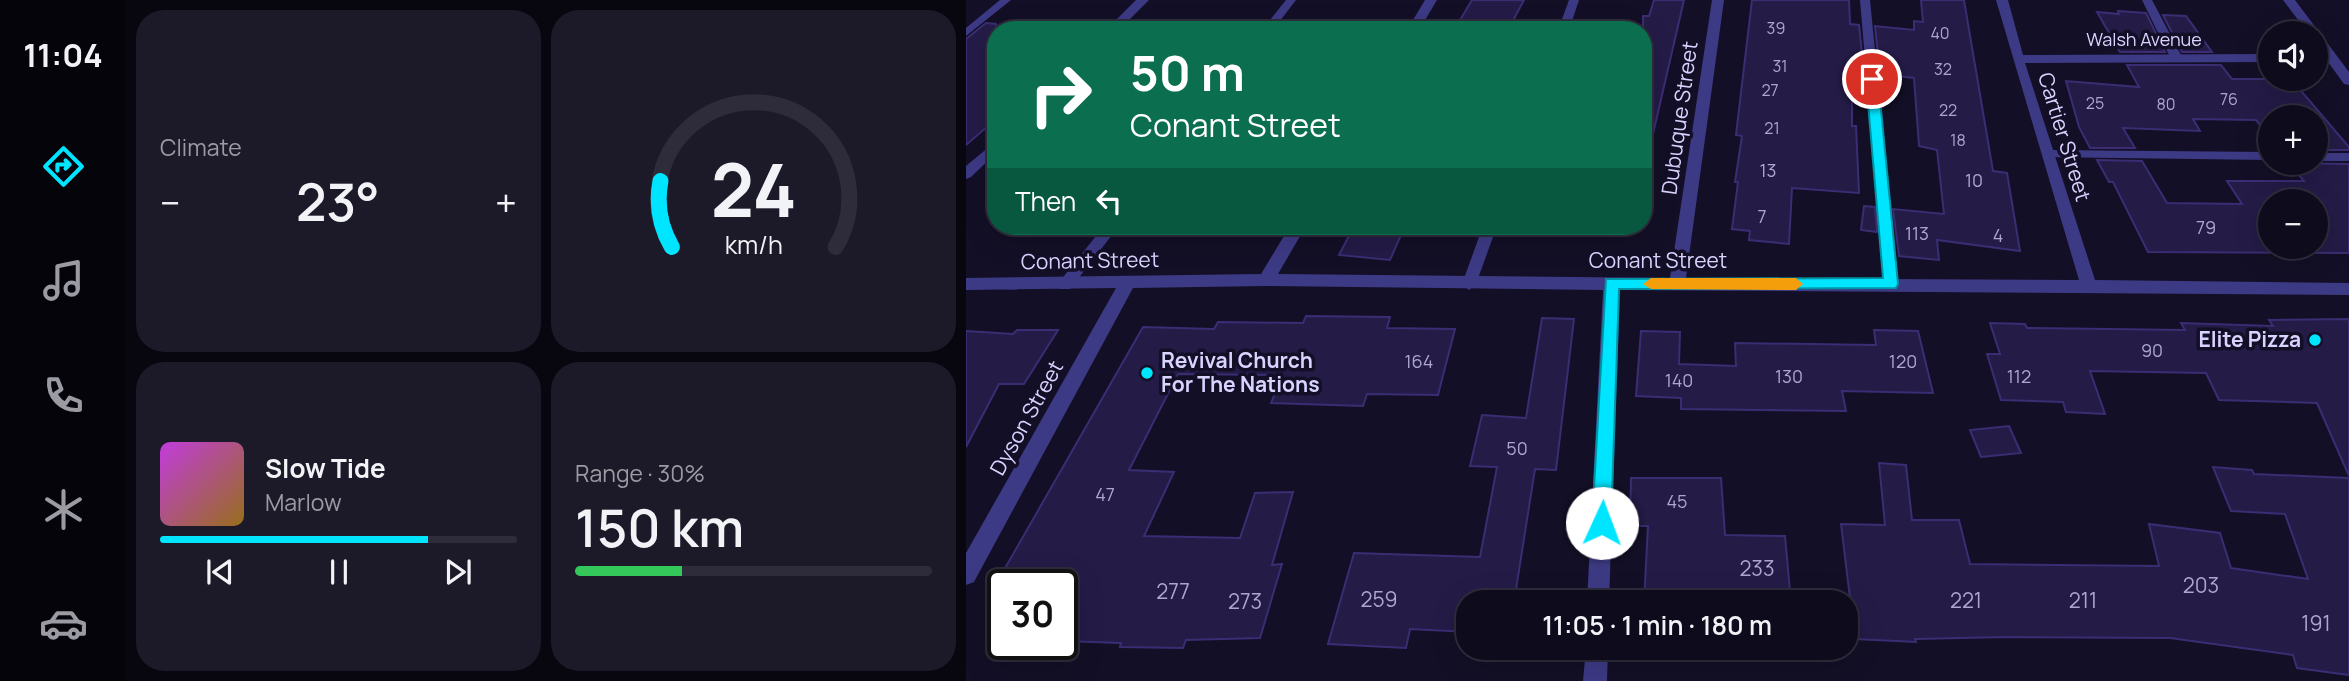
<!DOCTYPE html>
<html lang="en">
<head>
<meta charset="utf-8">
<style>
  :root { --surface:#0e0b1c; --page:#1c1929; --text:#f1f3f6; --muted:#9b9ba3; --line:#2e2b3b; --accent:#00e5ff }
  body { margin:0; font-family:Manrope,sans-serif; background:var(--page); color:var(--text); height:100vh; display:flex; flex-direction:column; font-size:26px; white-space:nowrap }
  * { box-sizing:border-box; margin:0 }
  p { font-size:23px; color:var(--muted) }
  .icon { flex:none; width:38px; height:38px; fill:none; stroke:currentColor; stroke-width:2; stroke-linecap:round; stroke-linejoin:round }
  .map { position:relative; flex:1; overflow:hidden }
  .side { display:flex; flex-direction:column; gap:10px; padding:10px; background:#08060f; width:840px }
  .side>* { flex:none }
  .top-card { position:absolute; left:21px; top:21px; width:665px; height:214px; border-radius:28px; box-shadow:0 7px 28px #0002,0 0 0 2px var(--line); background:#0b6e4f; color:#fff; overflow:hidden }
  .tools { position:absolute; left:1292px; top:21px; display:grid; gap:14px }
  .tools a { display:grid; place-items:center; width:70px; height:70px; border-radius:50%; background:var(--surface); box-shadow:0 7px 28px #0002,0 0 0 2px var(--line); font-size:35px }
  .speed { position:absolute; left:21px; top:569px; display:flex; gap:14px; font-size:35px; font-weight:700; text-align:center }
  .speed>* { display:grid; place-content:center; width:91px; height:91px; border-radius:50%; background:var(--surface); box-shadow:0 7px 28px #0002,0 0 0 2px var(--line); line-height:1 }
  .speed .limit { border:4px solid #111; border-radius:10px; background:#fff; color:#111 }
  .pin { position:absolute; display:grid; place-items:center; width:60px; height:60px; color:#fff; margin:-30px; border:4px solid #fff; border-radius:50%; box-shadow:0 2px 7px #0007 }
  .me { position:absolute; width:77px; margin:-38px; rotate:2deg; stroke-linejoin:round; filter:drop-shadow(0 0 5px #0008) }
  .turn { display:flex; align-items:center; gap:24px; height:147px; padding:0 28px; font-size:32px }
  .turn .icon { width:91px; height:91px; stroke-width:2.5 }
  .turn b { display:block; font-size:49px; line-height:60px }
  .then { display:flex; align-items:center; height:66px; padding:0 28px; background:#0003; gap:14px; font-size:26px }
  .big { font-size:52px; font-weight:600; line-height:1.1 }
  .side .tile { flex:1; display:flex; flex-direction:column; justify-content:center; gap:10px; min-width:0; padding:0 24px; border-radius:28px; background:var(--page) }
  .side .dial { align-items:center; gap:0 }
  .dial svg { height:182px; overflow:visible; fill:none; stroke:var(--line); stroke-width:7; stroke-linecap:round; text-anchor:middle }
  .dial text { fill:var(--text); stroke:none }
  .song { display:flex; align-items:center; gap:21px }
  .cover { width:84px; height:84px; border-radius:10px; background:linear-gradient(135deg,hsl(290 70% 55%),hsl(40 70% 35%)) }
  .played { height:7px; border-radius:4px; background:linear-gradient(90deg,var(--accent) 75%,var(--line) 75%) }
  .keys { display:flex; justify-content:space-around; direction:ltr }
  .heat { display:flex; justify-content:space-between; align-items:center; font-size:38px; direction:ltr }
  .charge { height:10px; border-radius:5px; background:linear-gradient(90deg,#34c759 30%,var(--line) 0) }
  .side .tiles { flex:1; display:grid; gap:10px; grid-template-columns:repeat(2,1fr) }
  .trip { position:absolute; left:490px; top:590px; width:402px; height:70px; border-radius:28px; background:var(--surface); box-shadow:0 7px 28px #0002,0 0 0 2px var(--line); font-weight:600; line-height:70px; text-align:center }
  main { display:flex; flex:1; min-height:0 }
  .tab-bar { display:flex; flex-direction:column; width:126px; justify-content:space-around; align-items:center; background:#06040b; color:var(--muted) }
  .tab-bar .icon { width:49px; height:49px }
  .tab-bar .on { color:var(--accent) }
  .tab-bar b { font-size:32px; color:var(--text) }
  .map>svg:first-child { display:block }
</style>
</head>
<body>
<main>
<nav class="tab-bar">
<b>11:04</b>
<svg class="icon on" aria-label="directions" viewBox="0 0 24 24"><path d="M12 3l9 9-9 9-9-9zM9 14v-3h6M13 9l2 2-2 2"/></svg>
<svg class="icon" aria-label="music" viewBox="0 0 24 24"><path d="M9 18V5l10-2v13"/><circle cx="6" cy="18" r="3"/><circle cx="16" cy="16" r="3"/></svg>
<svg class="icon" aria-label="phone" viewBox="0 0 24 24"><path d="M5 4h4l2 5-3 2q2 4 5 5l2-3 5 2v4C11 20 4 13 5 4z"/></svg>
<svg class="icon" aria-label="climate" viewBox="0 0 24 24"><path d="M12 3v18M4 7l16 10M4 17L20 7"/></svg>
<svg class="icon" aria-label="car" viewBox="0 0 24 24"><path d="M5 17H2v-5l4-1 3-4h7l3 4 3 1v5h-3M9 17h6M6 11h13"/><circle cx="7" cy="17" r="2"/><circle cx="17" cy="17" r="2"/></svg>
</nav>
<section class="side">
<div class="tiles">
<div class="tile"><p>Climate</p>
<div class="heat"><a>−</a><b class="big">23°</b><a>+</a></div>
</div>
<div class="tile dial"><svg viewBox="0 0 100 80">
<path d="M14 69A42 42 0 1 1 86 69"/>
<path d="M14 69A42 42 0 0 1 9 40" stroke="#00e5ff"/>
<text x="50" y="56" font-size="32" font-weight="700">24</text>
<text x="50" y="72" font-size="11">km/h</text>
</svg></div>
<div class="tile">
<div class="song"><i class="cover"></i><div><b>Slow Tide</b><p>Marlow</p></div></div>
<div class="played"></div>
<div class="keys"><svg class="icon" aria-label="previous" viewBox="0 0 24 24"><path d="M18 5L8 12l10 7zM5 5v14"/></svg><svg class="icon" aria-label="pause" viewBox="0 0 24 24"><path d="M8 5v14M16 5v14"/></svg><svg class="icon" aria-label="next" viewBox="0 0 24 24"><path d="M6 5l10 7-10 7zM19 5v14"/></svg></div>
</div>
<div class="tile"><p>Range · 30%</p><b class="big">150 km</b><div class="charge"></div></div>
</div>
</section>
<div class="map">
<svg width="1383" height="681" viewBox="0 0 1383 681">
  <rect width="100%" height="100%" fill="#130f26"/>
  <!-- building -->
  <g fill="#241b47" stroke="#3b2d73" stroke-width="2" fill-rule="evenodd">
    <path d="M506,0h52l-16,30h-54z"/>
    <path d="M688,0h30l-31,134 -10,-1v-117h6z"/>
    <path d="M786,0h97l1,24 9,1 5,48h-12v53h4l3,67 -67,-5 -3,56 -40,-4 1,-9 -18,-2 6,-47h-3l7,-46 -6,-1z"/>
    <path d="M955,0h43l29,171 14,2 13,78 -83,-11 2,20 -40,-4 -6,-47 51,5 -7,-64 -18,-4 -5,-68 -34,-4 -5,-48 39,4v-9l9,1z"/>
    <path d="M1152,11l28,2 19,39h-45l-23,-40 22,2z"/>
    <path d="M1197,15l23,1 26,36h-30z"/>
    <path d="M20,23l10,1v95l-30,26v-106z"/>
    <path d="M1161,65h94l11,14h59l58,68v3h-34v-33h-45v20l-14,-17 -63,-1 7,12 -77,-3 12,20h-45l-11,-21 -13,-46 73,6z"/>
    <path d="M1131,160l45,1 25,42 75,1 -15,-23h77l-15,-18 60,1v89l-201,-1 -35,-70h-4zM1304,201h45v46h-45z"/>
    <path d="M898,206l11,1 2,25 -16,-2z"/>
    <path d="M388,226h51l-15,34 -51,-5z"/>
    <path d="M340,316l84,1 -3,11 68,1 -17,66 -71,-1 -4,12 -92,-3 12,-28 -105,-1 -49,96 45,2 -30,64 96,2 15,-45 38,-1 -21,73 10,-1 -22,74 -74,2 -3,8 -63,-1 1,-4 -59,-2v-57h-66l147,-257 71,2 4,-7 85,1z"/>
    <path d="M576,318l32,1 -18,151 -21,-1 -21,133h-46v30l-58,-3 -4,19 -78,-4 26,-91 126,4 17,-90 -27,-1 12,-51 44,3z"/>
    <path d="M1383,319v157l-32,-73 -98,-3 -13,-27 -116,-2 15,43 -39,-2 -3,-10 -62,-2 -14,-46h13l-10,-31 35,1 2,4 158,2 -4,-7 92,3 -4,-6z"/>
    <path d="M51,330h41l-34,54h-25l-33,63v-116l47,3z"/>
    <path d="M908,330l44,1 15,62 -91,-2 4,20 -165,-2v-11l-45,-2 5,-65 39,1 -1,32 57,2 -1,-23 141,2z"/>
    <path d="M1043,426l12,27 -40,4 -11,-27z"/>
    <path d="M913,463l27,2 6,55h47l11,44 189,2 -10,-42 71,9 11,35 77,11 -23,-65 -54,-3 -18,-44 39,3 2,4 95,4v197l-52,-7 -4,-13 -123,-17 -163,-1 -92,2 1,3 -61,-3 -14,-115 44,1z"/>
    <path d="M665,478h90l4,57 60,1 6,66h-147l4,-76h-18z"/>
  </g>
  <g fill="none" stroke-linecap="round" stroke-linejoin="round">
    <!-- service -->
    <g fill="#3d3a85" fill-rule="evenodd">
      <path d="M34,0h11l-45,36v-8z"/>
      <path d="M320,0h10l-23,30h-11z"/>
      <path d="M603,0h10l-10,30h-11z"/>
      <path d="M894,0h10l28,284 -7,6 -7,-6z"/>
      <path d="M1176,0h10l30,57 -2,2 -10,-2z"/>
      <path d="M1082,150l222,2v8l-227,-3 -1,-3z"/>
      <rect x="1349" y="153" width="34" height="8"/>
      <path d="M138,226h15l-49,63h-10l-2,-4 2,-4z"/>
      <path d="M517,226h14l-21,58 -7,6 -7,-6z"/>
    </g>
    <!-- minor -->
    <g fill="#3d3a85" fill-rule="evenodd">
      <path d="M170,0h13l-30,30h-13z"/>
      <path d="M459,0h12l-18,30h-12z"/>
      <path d="M746,0h12l-38,278 393,2 -83,-280h12l15,55 247,-1v8l-245,1 70,217 254,3v12l-729,-5 -11,312h-22l16,-312 -337,-4 -133,2 -159,294 -8,3v-32l150,-265 -150,2v-12l295,-4 29,-48h16l-28,48 392,4z"/>
      <path d="M1317,0h12l54,72v13l-5,-1 -29,-40v-11h-7z"/>
      <path d="M30,141v12l-25,24 -5,2v-13z"/>
      <path d="M620,648h22l-1,33h-24z"/>
    </g>
  </g>
  <!-- route -->
  <path fill="#00e5ff" stroke="#0095a6" stroke-width="2" d="M906,76l6,3 20,205 -2,4 -277,1 -8,234 -3,6 -6,2 -7,-2 -3,-6 14,-244 277,-1 -17,-199z"/>
  <!-- slow -->
  <path fill="#f59e0b" d="M685,278h145l7,6 -7,6 -145,-1 -8,-5z"/>
  <!-- markers -->
  <g fill="#00e5ff" stroke="#130f26" stroke-width="2.5">
    <circle cx="1349" cy="340" r="7"/>
    <circle cx="181" cy="373" r="7"/>
  </g>
  <g text-anchor="middle" stroke-width="7" stroke-linejoin="round" paint-order="stroke">
    <!-- far-number labels -->
    <g font-size="16" fill="#aca6d1">
      <text x="810" y="34">39</text>
      <text x="974" y="39">40</text>
      <text x="814" y="72">31</text>
      <text x="977" y="75">32</text>
      <text x="804" y="96">27</text>
      <text x="1263" y="105">76</text>
      <text x="1129" y="109">25</text>
      <text x="1200" y="110">80</text>
      <text x="982" y="116">22</text>
      <text x="806" y="134">21</text>
      <text x="992" y="146">18</text>
    </g>
    <!-- far-street labels -->
    <g font-size="18" fill="#d9d4ff" stroke="#130f26">
      <text x="1178" y="46">Walsh Avenue</text>
    </g>
    <!-- number labels -->
    <g font-size="18" fill="#aca6d1">
      <text x="802" y="177">13</text>
      <text x="1008" y="187">10</text>
      <text x="796" y="223">7</text>
      <text x="1240" y="234">79</text>
      <text x="951" y="240">113</text>
      <text x="1032" y="242">4</text>
      <text x="1186" y="357">90</text>
      <text x="453" y="368">164</text>
      <text x="937" y="368">120</text>
      <text x="823" y="383">130</text>
      <text x="1053" y="383">112</text>
      <text x="713" y="387">140</text>
      <text x="551" y="455">50</text>
      <text x="139" y="501">47</text>
      <text x="711" y="508">45</text>
    </g>
    <!-- street labels -->
    <g font-size="21" fill="#d9d4ff" stroke="#130f26">
      <text transform="translate(714 118) rotate(-82)" y="7">Dubuque Street</text>
      <text transform="translate(1098 137) rotate(73)" y="7">Cartier Street</text>
      <text transform="translate(124 261) rotate(-1)" y="7">Conant Street</text>
      <text x="692" y="268">Conant Street</text>
      <text transform="translate(61 418) rotate(-61)" y="7">Dyson Street</text>
    </g>
    <!-- poi labels -->
    <g font-size="21" font-weight="bold" fill="#d9d4ff" stroke="#130f26" text-anchor="end">
      <text x="1335" y="347">Elite Pizza</text>
      <text x="195" y="368" text-anchor="start">Revival Church<tspan x="195" dy="24">For The Nations</tspan></text>
    </g>
    <!-- near-number labels -->
    <g font-size="21" fill="#aca6d1">
      <text x="791" y="576">233</text>
      <text x="1235" y="593">203</text>
      <text x="207" y="599">277</text>
      <text x="413" y="607">259</text>
      <text x="1000" y="608">221</text>
      <text x="1117" y="608">211</text>
      <text x="279" y="609">273</text>
      <text x="1350" y="631">191</text>
    </g>
  </g>
</svg>
<div class="tools">
<a><svg class="icon" aria-label="sound" viewBox="0 0 24 24"><path d="M4 9h4l5-4v14l-5-4H4zM17 9q2 3 0 6"/></svg></a>
<a>+</a>
<a>−</a>
</div>
<div class="speed"><div class="limit">30</div></div>
<div class="pin" style="left:906px;top:79px;background:#d93025"><svg class="icon" aria-label="arrive" viewBox="0 0 24 24"><path d="M6 21V4h12l-3 4 3 4H6"/></svg></div>
<svg class="me" style="left:636px;top:523px" viewBox="-20 -20 40 40"><circle r="19" fill="#fff"/><path d="M0-13L10 11 0 6-10 11z" fill="#00e5ff"/></svg>
<div class="trip">11:05 · 1 min · 180 m</div>
<div class="top-card">
<div class="turn"><svg class="icon" aria-label="right" viewBox="0 0 24 24"><path d="M7 20v-9h11M14 6l5 5-5 5"/></svg><div><b>50 m</b>Conant Street</div></div>
<div class="then">Then<svg class="icon" aria-label="left" viewBox="0 0 24 24"><path d="M17 20v-9H6M10 6l-5 5 5 5"/></svg></div>
</div>
</div>
</main>
</body>
</html>
